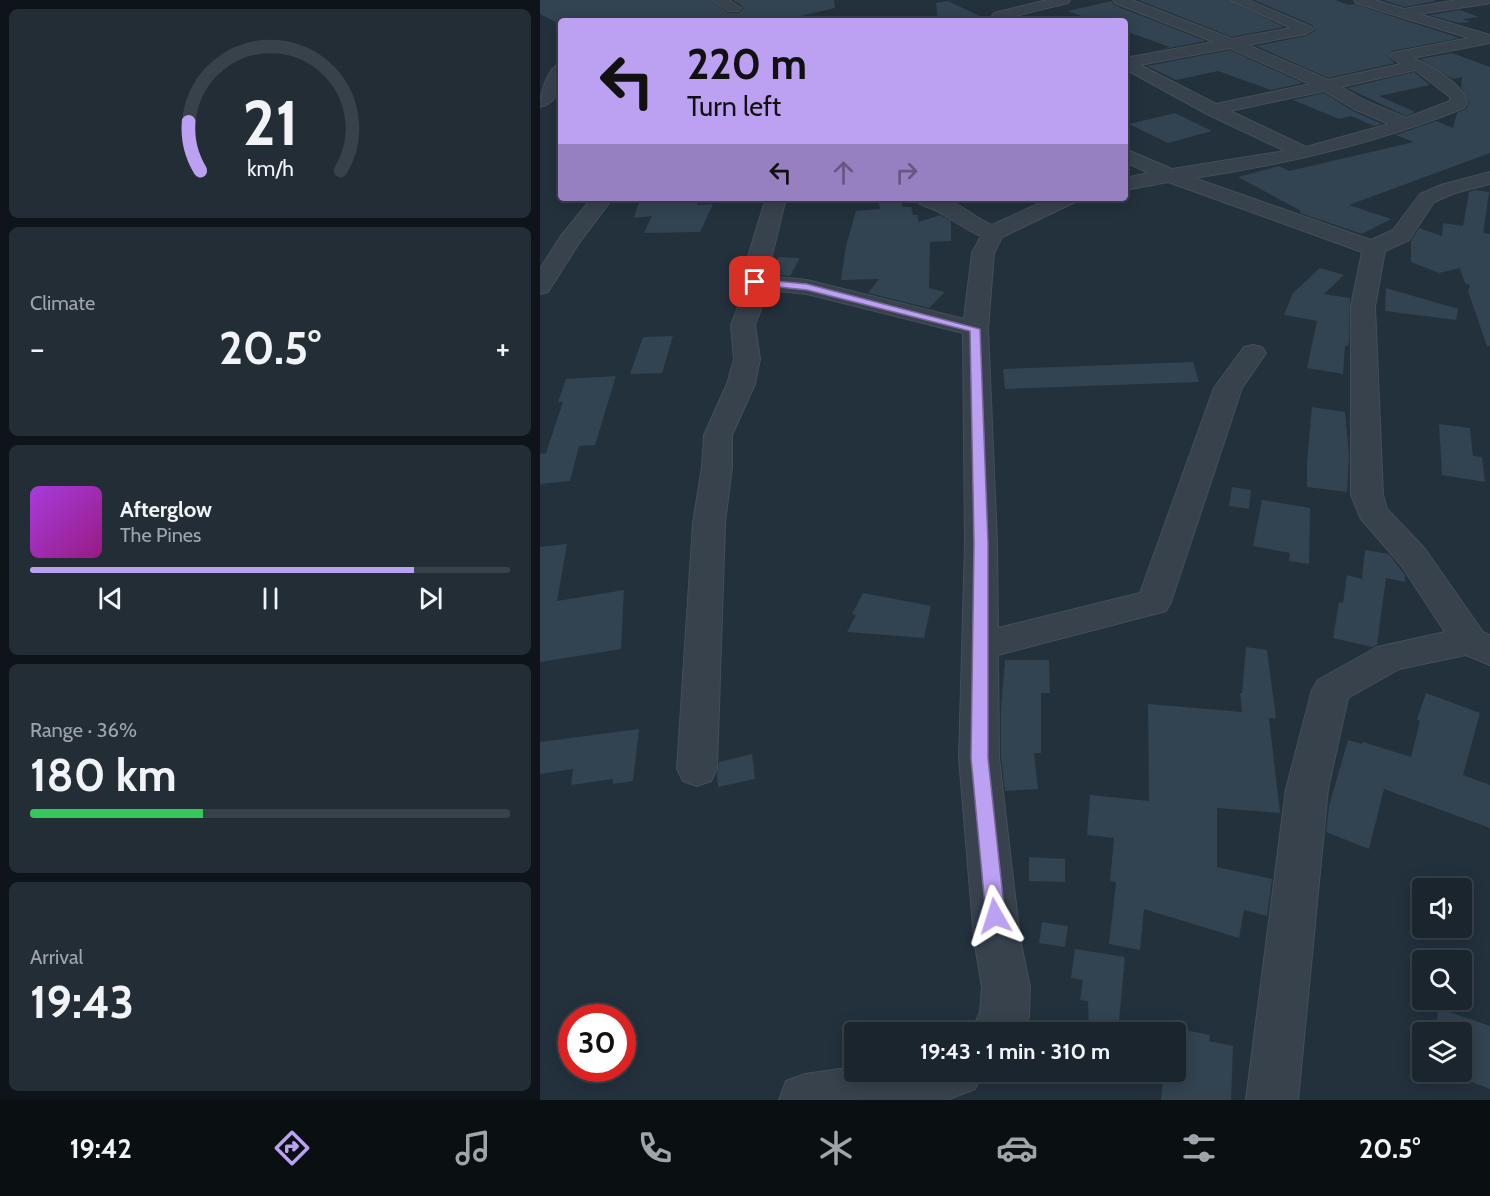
<!DOCTYPE html>
<html lang="en">
<head>
<meta charset="utf-8">
<style>
  :root { --surface:#1a252e; --page:#232d36; --text:#f1f3f6; --muted:#9fa5aa; --line:#38424a; --accent:#bca0f2 }
  body { margin:0; font-family:Cabin,sans-serif; background:var(--page); color:var(--text); height:100vh; display:flex; flex-direction:column; font-size:22px; white-space:nowrap }
  * { box-sizing:border-box; margin:0 }
  p { font-size:20px; color:var(--muted) }
  .icon { flex:none; width:33px; height:33px; fill:none; stroke:currentColor; stroke-width:2; stroke-linecap:round; stroke-linejoin:round }
  .map { position:relative; flex:1; overflow:hidden }
  .details { display:flex; flex-direction:column; gap:9px; padding:9px; background:#0e1419; width:540px }
  .details>* { flex:none }
  .banner { position:absolute; left:18px; top:18px; width:570px; height:183px; border-radius:6px; box-shadow:0 3px 15px #0003,0 0 0 2px var(--line); background:#bca0f2; color:#111; overflow:hidden }
  .fabs { position:absolute; left:872px; top:878px; display:grid; gap:12px }
  .fabs a { display:grid; place-items:center; width:60px; height:60px; border-radius:6px; background:var(--surface); box-shadow:0 3px 15px #0003,0 0 0 2px var(--line); font-size:30px }
  .speed { position:absolute; left:18px; top:1004px; display:flex; gap:12px; font-size:30px; font-weight:700; text-align:center }
  .speed>* { display:grid; place-content:center; width:78px; height:78px; border-radius:50%; background:var(--surface); box-shadow:0 3px 15px #0003,0 0 0 2px var(--line); line-height:1 }
  .speed .limit { border:9px solid #d22; background:#fff; color:#111 }
  .pin { position:absolute; display:grid; place-items:center; width:51px; height:51px; color:#fff; margin:-26px; border-radius:12px; box-shadow:0 3px 9px #0006 }
  .me { position:absolute; width:66px; margin:-33px; rotate:354deg; stroke-linejoin:round; filter:drop-shadow(0 0 4px #0008) }
  .turn { display:flex; align-items:center; gap:21px; height:126px; padding:0 30px; font-size:27px }
  .turn .icon { width:78px; height:78px; stroke-width:2.5 }
  .turn b { display:block; font-size:42px; line-height:51px }
  .lanes { display:flex; align-items:center; height:57px; padding:0 30px; background:#0003; justify-content:center; gap:30px; direction:ltr }
  .lanes .off { opacity:.35 }
  .big { font-size:45px; font-weight:700; line-height:1.1 }
  .details .tile { flex:1; display:flex; flex-direction:column; justify-content:center; gap:9px; min-width:0; padding:0 21px; border-radius:9px; background:var(--page) }
  .details .dial { align-items:center; gap:0 }
  .dial svg { height:156px; overflow:visible; fill:none; stroke:var(--line); stroke-width:7; stroke-linecap:round; text-anchor:middle }
  .dial text { fill:var(--text); stroke:none }
  .song { display:flex; align-items:center; gap:18px }
  .cover { width:72px; height:72px; border-radius:9px; background:linear-gradient(135deg,hsl(280 70% 55%),hsl(310 70% 35%)) }
  .played { height:6px; border-radius:3px; background:linear-gradient(90deg,var(--accent) 80%,var(--line) 80%) }
  .keys { display:flex; justify-content:space-around; direction:ltr }
  .heat { display:flex; justify-content:space-between; align-items:center; font-size:33px; direction:ltr }
  .charge { height:9px; border-radius:4px; background:linear-gradient(90deg,#34c759 36%,var(--line) 0) }
  .trip { position:absolute; left:304px; top:1022px; width:342px; height:60px; border-radius:6px; background:var(--surface); box-shadow:0 3px 15px #0003,0 0 0 2px var(--line); font-weight:700; line-height:60px; text-align:center }
  .tab-bar { display:flex; height:96px; justify-content:space-around; align-items:center; background:#0a0f12; color:var(--muted) }
  .tab-bar .icon { width:42px; height:42px }
  .tab-bar .current { color:var(--accent) }
  .tab-bar b { font-size:27px; color:var(--text) }
  main { display:flex; flex:1; min-height:0 }
  .map>svg:first-child { display:block }
</style>
</head>
<body>
<main>
<section class="details">
<div class="tile dial"><svg viewBox="0 0 100 80">
<path d="M14 69A42 42 0 1 1 86 69"/>
<path d="M14 69A42 42 0 0 1 8 44" stroke="#bca0f2"/>
<text x="50" y="56" font-size="32" font-weight="700">21</text>
<text x="50" y="72" font-size="11">km/h</text>
</svg></div>
<div class="tile"><p>Climate</p>
<div class="heat"><a>−</a><b class="big">20.5°</b><a>+</a></div>
</div>
<div class="tile">
<div class="song"><i class="cover"></i><div><b>Afterglow</b><p>The Pines</p></div></div>
<div class="played"></div>
<div class="keys"><svg class="icon" aria-label="previous" viewBox="0 0 24 24"><path d="M18 5L8 12l10 7zM5 5v14"/></svg><svg class="icon" aria-label="pause" viewBox="0 0 24 24"><path d="M8 5v14M16 5v14"/></svg><svg class="icon" aria-label="next" viewBox="0 0 24 24"><path d="M6 5l10 7-10 7zM19 5v14"/></svg></div>
</div>
<div class="tile"><p>Range · 36%</p><b class="big">180 km</b><div class="charge"></div></div>
<div class="tile"><p>Arrival</p><b class="big">19:43</b></div>
</section>
<div class="map">
<svg width="950" height="1100" viewBox="0 0 950 1100">
  <rect width="100%" height="100%" fill="#23313d"/>
  <!-- building -->
  <g fill="#324351">
    <path d="M0,0h170l19,13h10l4,-4 -1,-3 -9,-6h101l1,8 -56,13h-218v4l-21,-11z"/>
    <path d="M598,0h90l56,27 -52,10z"/>
    <path d="M714,0h81l14,5 5,-1 106,34 -68,13 -5,5 8,7 -67,15 -72,-32 50,-10 9,-5 -3,-6z"/>
    <path d="M843,0h50l3,1 -32,6z"/>
    <path d="M408,1l42,20h-52l-2,-18z"/>
    <path d="M571,1l3,4 92,36 -58,11 22,-5 -45,-16v-10h-29l-28,-10z"/>
    <path d="M920,10l19,7 -16,2 8,3 -13,1 -29,-8z"/>
    <path d="M690,50l73,33 -32,7 -53,-19 -42,9 -29,-14z"/>
    <path d="M912,53l38,14v86l-141,52 42,14 -29,15 -62,-21 1,-2 -63,-34 41,-11 10,5 125,-29 -18,-7 40,-14 17,7 4,-15 9,-4 3,-6 -8,-16 1,-10 -9,2 -33,-20z"/>
    <path d="M874,72l16,13 -51,11 36,16 -9,4 -59,-28z"/>
    <path d="M784,93l29,18 29,13 -8,2 -23,-10 -12,3 -46,-19z"/>
    <path d="M635,113l37,18 -44,12 -39,-19z"/>
    <path d="M936,190l13,2 -6,41 7,1v112h-3l-19,-55 2,-6 -5,-2 -5,-15 -21,5 -28,-11v-21l8,-13 23,8 1,-13 20,3 6,-34z"/>
    <path d="M100,198h57v7l16,-1 -13,28 -56,1 8,-17 -18,2z"/>
    <path d="M338,198h23l2,9h8l2,8h4l2,7 21,-7 11,6v20l-21,1 -1,46 16,4 -16,16 -61,-15 11,-14 -38,1 5,-34 10,-35 24,-2z"/>
    <path d="M238,257l22,1 -10,18 -20,-2z"/>
    <path d="M780,268l24,7 -20,19 26,4 -1,42 -1,5 -3,1 -2,28 -36,-6 10,-47 -33,-6 9,-22z"/>
    <path d="M846,288l72,21 -2,11 -71,-9z"/>
    <path d="M133,336l-11,37 -32,1 13,-37z"/>
    <path d="M653,362l6,20 -194,7 -2,-20z"/>
    <path d="M76,376l-21,69 -16,1 -9,35 -30,3v-30l6,-1 17,-51h-5l8,-23z"/>
    <path d="M772,407l33,5 4,44 -2,36 -40,-5v-24z"/>
    <path d="M899,424l31,4 3,28 9,1 3,25 -43,-7z"/>
    <path d="M692,487l19,3 -2,19 -20,-3z"/>
    <path d="M722,500l48,8 -1,56 -20,-3 1,-8 -37,-7z"/>
    <path d="M27,544l-10,57 67,-11 -3,59 -81,13v-115z"/>
    <path d="M825,550l24,4 16,21v7l-19,-4 -9,67 -5,2 -39,-9 6,-36 4,1 4,-28 15,4z"/>
    <path d="M323,593l68,13 -7,32 -77,-6 9,-17 -4,-1z"/>
    <path d="M706,647l21,3 9,68h-7l11,95 -63,-5v59l55,12 -5,37 -23,-6 -5,28 -95,-29 -4,41 -31,-6 7,-62 -6,-1 4,-43 -27,-3 3,-40 59,6 -1,-97 94,8 -2,-19h2z"/>
    <path d="M465,660h44l1,33h-9v60h-7l4,36 -33,2 -4,-33v-49z"/>
    <path d="M886,693l54,20 -17,62 27,10v43l-106,-39 -15,60 -43,-17 3,-26 19,-66 14,4 1,-2 48,15 9,-36 -3,-1z"/>
    <path d="M99,729l-6,52 -20,3v-5l-42,6 2,-16 -33,5v-32z"/>
    <path d="M212,754l3,25 -37,8 -1,-12 2,-13z"/>
    <path d="M489,857l36,2v23l-36,-1z"/>
    <path d="M502,922l26,4 -3,21 -26,-4z"/>
    <path d="M535,949l50,8 -7,75h-29l-1,-31 -8,-1 3,-20 -12,-2z"/>
    <path d="M898,1008l52,18v63l-29,-11v-46h-25z"/>
    <path d="M645,1030l25,5 -1,6 24,5 -2,54h-70l3,-29h12v-37l9,2z"/>
  </g>
  <g fill="none" stroke-linecap="round" stroke-linejoin="round">
    <defs>
      <g id="minor">
        <path d="M172,0h17l12,8 -2,3h-10z"/>
        <path d="M507,0h23l-2,3 -69,17 -7,-4 2,-3z"/>
        <path d="M573,0h19l100,39 59,-11 -61,-28h18l63,27 2,3 -7,4 -58,11 80,35 73,-16 -12,-8 3,-3 77,-15 -113,-35 -2,-3h21l29,9 53,-9h33v3l-5,1 -66,10 71,21v8l-77,15c16,7 53,27 54,46l-3,4c-87,35 -177,56 -270,70l177,62 22,-10 27,-36 21,-9 49,-13v12l-35,9 -21,9 -25,38 -24,11 -10,55 8,189 4,14 38,40 58,83 7,3v30l-24,-10 -67,14 -51,29 -20,91 -30,311h-52l40,-311 26,-99 6,-10 59,-33 68,-15 -44,-67 -40,-46 -10,-24v-189l11,-54 -194,-70 -43,8v-12l24,-5 -24,-11v-13l47,20 113,-18 -78,-37 -82,-45v-11l89,-16 -99,-39zM690,48l80,36 -94,20 -76,-39zM875,70l35,27v4l-44,17 -40,-17 -25,-14zM784,91l30,18 35,15 -83,23 -76,-36z"/>
        <path d="M21,63c0,18 1,39 -21,44 0,-12 7,-40 21,-44z"/>
        <path d="M52,198h21l-34,45 -31,49 -8,2v-25l21,-33z"/>
        <path d="M226,198h20l-19,78 40,4 157,39 8,-66 9,-17c-17,-7 -27,-16 -42,-24 -9,-5 -20,-6 -25,-14 9,0 20,-2 28,0 18,4 33,21 50,27l59,-27h27l-3,4 -73,35 -8,16 -6,76 9,214 1,85 142,-35 74,-205 30,-41 9,-2 9,2 4,6 -24,35 -71,214 -5,9 -168,44 1,103 21,181 10,48 -1,30 -6,15h-52l9,-20 2,-25 -8,-48 -15,-181 6,-215 -2,-210 -156,-39 -39,-4 -13,35 5,34 -5,25 -23,51v32l-7,56 -8,246 -6,12 -14,5 -14,-5 -6,-12 16,-246 9,-56 2,-32 23,-51 7,-25 -3,-34 15,-39 -3,-4v-9z"/>
        <path d="M315,1067v4h128l-8,18 -28,11h-168l7,-19 19,-7z"/>
      </g>
    </defs>
    <!-- minor casing -->
    <use href="#minor" stroke="#434e59" stroke-width="2"/>
    <!-- minor -->
    <use href="#minor" fill="#37424d" fill-rule="evenodd"/>
  </g>
  <!-- route -->
  <path fill="#bca0f2" stroke="#7a689d" stroke-width="1.5" d="M215,279l52,5 173,45 8,214v215l17,158 -3,7 -7,2 -7,-2 -2,-7 -15,-158 3,-215 -4,-212 -163,-41 -56,-6v-4z"/>
</svg>
<div class="fabs">
<a><svg class="icon" aria-label="sound" viewBox="0 0 24 24"><path d="M4 9h4l5-4v14l-5-4H4zM17 9q2 3 0 6"/></svg></a>
<a><svg class="icon" aria-label="search" viewBox="0 0 24 24"><circle cx="10" cy="10" r="6"/><path d="M15 15l6 6"/></svg></a>
<a><svg class="icon" aria-label="layers" viewBox="0 0 24 24"><path d="M12 4l9 5-9 5-9-5zM3 14l9 5 9-5"/></svg></a>
</div>
<div class="speed"><div class="limit">30</div></div>
<div class="pin" style="left:215px;top:282px;background:#d93025"><svg class="icon" aria-label="arrive" viewBox="0 0 24 24"><path d="M6 21V4h12l-3 4 3 4H6"/></svg></div>
<svg class="me" style="left:455px;top:916px" viewBox="-20 -20 40 40"><path d="M0-17L14 15 0 8-14 15z" fill="#bca0f2" stroke="#fff" stroke-width="4"/></svg>
<div class="trip">19:43 · 1 min · 310 m</div>
<div class="banner">
<div class="turn"><svg class="icon" aria-label="left" viewBox="0 0 24 24"><path d="M17 20v-9H6M10 6l-5 5 5 5"/></svg><div><b>220 m</b>Turn left</div></div>
<div class="lanes"><svg class="icon" aria-label="left" viewBox="0 0 24 24"><path d="M17 20v-9H6M10 6l-5 5 5 5"/></svg><svg class="icon off" aria-label="ahead" viewBox="0 0 24 24"><path d="M12 20V5M6 11l6-6 6 6"/></svg><svg class="icon off" aria-label="right" viewBox="0 0 24 24"><path d="M7 20v-9h11M14 6l5 5-5 5"/></svg></div>
</div>
</div>
</main>
<nav class="tab-bar">
<b>19:42</b>
<svg class="icon current" aria-label="directions" viewBox="0 0 24 24"><path d="M12 3l9 9-9 9-9-9zM9 14v-3h6M13 9l2 2-2 2"/></svg>
<svg class="icon" aria-label="music" viewBox="0 0 24 24"><path d="M9 18V5l10-2v13"/><circle cx="6" cy="18" r="3"/><circle cx="16" cy="16" r="3"/></svg>
<svg class="icon" aria-label="phone" viewBox="0 0 24 24"><path d="M5 4h4l2 5-3 2q2 4 5 5l2-3 5 2v4C11 20 4 13 5 4z"/></svg>
<svg class="icon" aria-label="climate" viewBox="0 0 24 24"><path d="M12 3v18M4 7l16 10M4 17L20 7"/></svg>
<svg class="icon" aria-label="car" viewBox="0 0 24 24"><path d="M5 17H2v-5l4-1 3-4h7l3 4 3 1v5h-3M9 17h6M6 11h13"/><circle cx="7" cy="17" r="2"/><circle cx="17" cy="17" r="2"/></svg>
<svg class="icon" aria-label="filters" viewBox="0 0 24 24"><path d="M4 7h16M4 17h16"/><circle cx="9" cy="7" r="2"/><circle cx="15" cy="17" r="2"/></svg>
<b>20.5°</b>
</nav>
</body>
</html>
